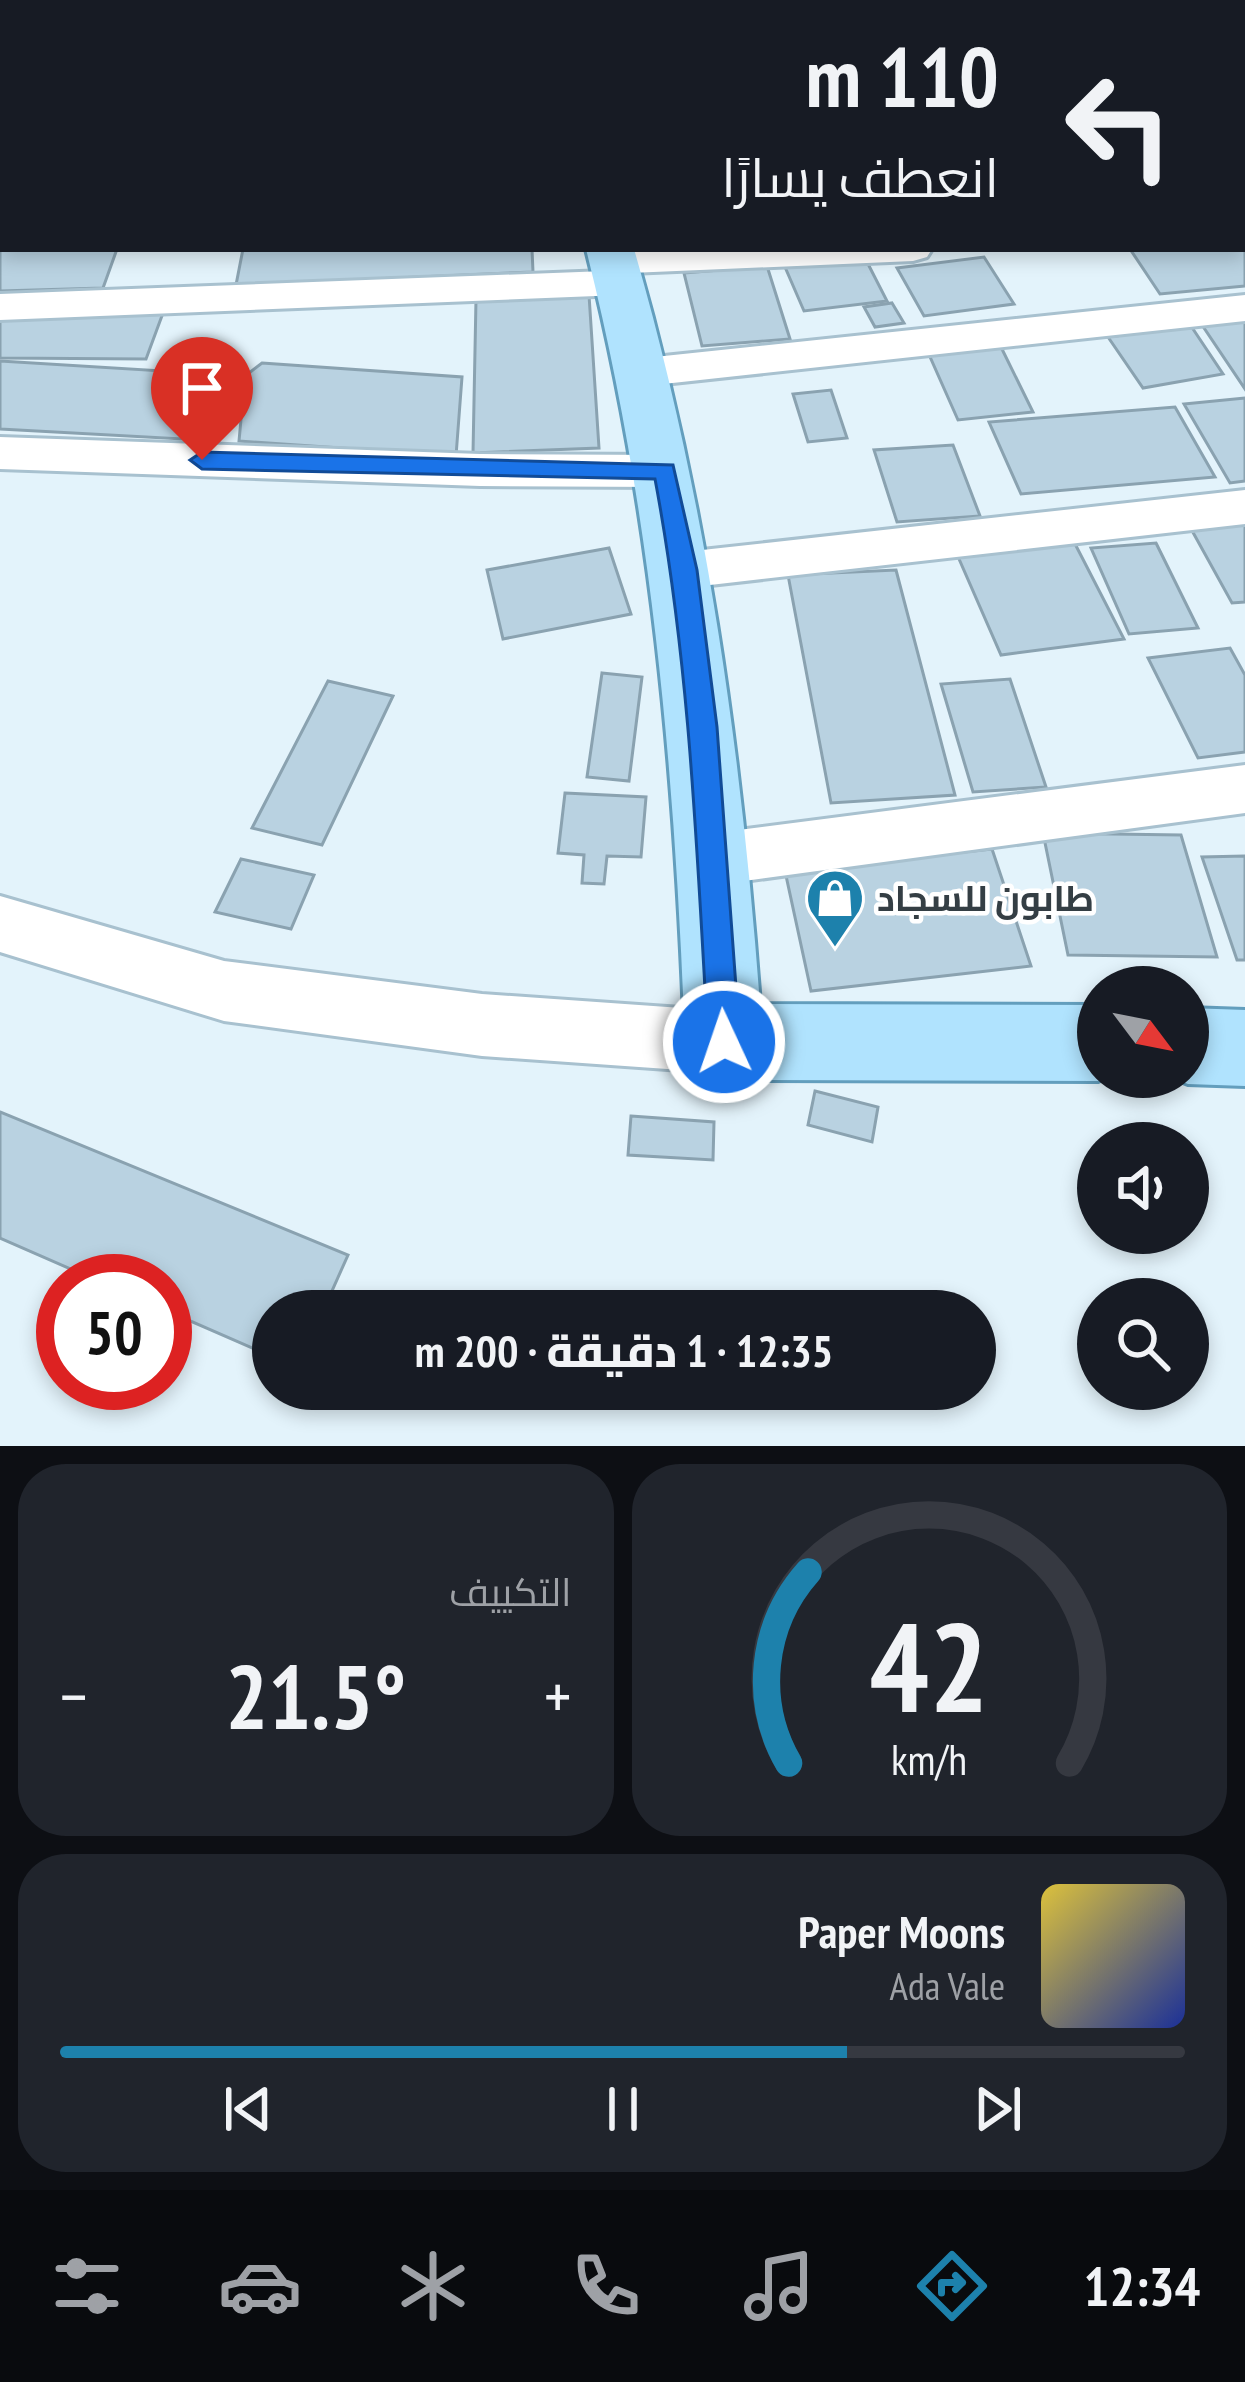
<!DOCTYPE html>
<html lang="ar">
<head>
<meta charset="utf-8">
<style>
  :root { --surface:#171b24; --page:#20242c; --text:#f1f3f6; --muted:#9ea1a6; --line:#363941; --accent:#1d81ac }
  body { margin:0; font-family:"PT Sans Narrow",Cairo,sans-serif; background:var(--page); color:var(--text); direction:rtl; height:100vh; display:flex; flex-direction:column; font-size:45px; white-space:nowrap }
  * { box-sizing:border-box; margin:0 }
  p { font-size:39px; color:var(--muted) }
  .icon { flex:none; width:66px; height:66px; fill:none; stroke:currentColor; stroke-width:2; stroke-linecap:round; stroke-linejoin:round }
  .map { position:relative; height:1446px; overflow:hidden; direction:ltr }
  .panel { display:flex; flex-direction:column; gap:18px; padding:18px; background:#0d0f14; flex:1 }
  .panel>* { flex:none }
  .guide { position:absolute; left:0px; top:0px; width:1245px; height:252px; box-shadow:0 6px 18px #0003; direction:rtl; background:#171b24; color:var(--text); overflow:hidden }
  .needle { width:78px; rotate:122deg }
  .fabs { position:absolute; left:1077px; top:966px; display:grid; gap:24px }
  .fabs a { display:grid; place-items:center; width:132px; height:132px; border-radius:50%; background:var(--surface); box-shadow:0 6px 18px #0003; font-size:60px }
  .speed { position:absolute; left:36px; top:1254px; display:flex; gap:24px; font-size:60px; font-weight:700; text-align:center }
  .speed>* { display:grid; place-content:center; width:156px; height:156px; border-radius:50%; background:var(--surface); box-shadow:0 6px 18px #0003; line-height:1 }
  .speed .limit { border:18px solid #d22; background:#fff; color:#111 }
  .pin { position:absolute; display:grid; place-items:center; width:102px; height:102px; color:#fff; margin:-123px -51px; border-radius:50% 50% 50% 0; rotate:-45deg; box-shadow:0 0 12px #0007 }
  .pin .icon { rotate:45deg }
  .me { position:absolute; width:132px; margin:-66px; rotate:357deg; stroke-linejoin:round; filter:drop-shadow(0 0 9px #0008) }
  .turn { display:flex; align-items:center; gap:42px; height:252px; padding:0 48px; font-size:54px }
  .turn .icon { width:156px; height:156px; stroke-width:2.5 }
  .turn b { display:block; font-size:84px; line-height:102px }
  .big { font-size:90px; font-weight:800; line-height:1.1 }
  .panel .card { flex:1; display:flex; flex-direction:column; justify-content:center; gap:18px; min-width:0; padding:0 42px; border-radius:48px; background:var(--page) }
  .panel .dial { align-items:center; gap:0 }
  .dial svg { height:312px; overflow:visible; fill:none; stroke:var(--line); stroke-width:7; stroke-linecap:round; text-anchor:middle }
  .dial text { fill:var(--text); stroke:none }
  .song { display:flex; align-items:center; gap:36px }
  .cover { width:144px; height:144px; border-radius:18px; background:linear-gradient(135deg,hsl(50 70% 55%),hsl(230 70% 35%)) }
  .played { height:12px; border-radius:6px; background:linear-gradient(90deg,var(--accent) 70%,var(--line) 70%) }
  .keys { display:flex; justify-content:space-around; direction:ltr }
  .heat { display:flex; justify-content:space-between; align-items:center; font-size:66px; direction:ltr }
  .panel .tiles { flex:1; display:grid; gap:18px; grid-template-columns:1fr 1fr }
  .card:last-child { grid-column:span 2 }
  .trip { position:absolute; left:252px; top:1290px; width:744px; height:120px; border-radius:60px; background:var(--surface); box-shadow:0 6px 18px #0003; font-weight:800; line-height:120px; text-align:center; direction:rtl }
  .tabs { display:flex; height:192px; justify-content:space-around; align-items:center; background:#090b0e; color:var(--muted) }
  .tabs .icon { width:84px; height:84px }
  .tabs .current { color:var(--accent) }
  .tabs b { font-size:54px; color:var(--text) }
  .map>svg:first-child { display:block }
</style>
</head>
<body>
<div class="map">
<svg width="1245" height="1446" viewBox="0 0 1245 1446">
  <rect width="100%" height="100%" fill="#e3f3fb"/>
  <!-- building -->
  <g fill="#b9d2e1" stroke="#8aa2b0" stroke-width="3">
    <path d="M1245,225v61l-85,8 -30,-45h112z"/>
    <path d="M0,245l3,4h114l-14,39 -103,3z"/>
    <path d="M243,249h289l1,23 -297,13z"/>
    <path d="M984,257l30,47 -90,12 -27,-48z"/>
    <path d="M865,258l22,43 -83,10 -19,-44z"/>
    <path d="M767,266l23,73 -88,7 -18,-73z"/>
    <path d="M589,295l10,153 -126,5 3,-154z"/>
    <path d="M892,303l12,20 -29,4 -11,-20z"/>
    <path d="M0,312l163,1 -17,46 -146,-1z"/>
    <path d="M1245,317v72l-45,-67z"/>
    <path d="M1191,326l32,48 -80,14 -35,-51z"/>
    <path d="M999,343l34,69 -75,8 -31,-70z"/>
    <path d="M0,361l245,15 -26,65 -219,-12z"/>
    <path d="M262,363l200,14 -6,79 -217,-15 6,-65z"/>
    <path d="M831,390l16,48 -39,4 -15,-48z"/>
    <path d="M1245,398v83l-15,2 -46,-79z"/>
    <path d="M1175,407l40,70 -194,17 -32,-72z"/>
    <path d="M953,445l27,71 -83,6 -23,-72z"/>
    <path d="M1245,522v80l-13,1 -42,-76z"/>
    <path d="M1072,538l52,101 -123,16 -45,-103z"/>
    <path d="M1156,543l42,85 -69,6 -38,-86z"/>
    <path d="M609,548l22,66 -128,25 -16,-69z"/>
    <path d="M896,570l59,225 -124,8 -43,-228z"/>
    <path d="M1230,648l15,27v77l-47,6 -50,-100z"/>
    <path d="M602,673l40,4 -13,104 -42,-4z"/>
    <path d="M1010,679l36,108 -73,5 -32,-108z"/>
    <path d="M328,681l65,15 -71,149 -70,-17z"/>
    <path d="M565,793l81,4 -5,60 -34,-1 -3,28 -22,-1 2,-28 -26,-2z"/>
    <path d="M1043,833l138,2 36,122 -149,-2z"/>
    <path d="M992,849l39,117 -220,25 -26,-120z"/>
    <path d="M1245,856v104h-8l-35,-103z"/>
    <path d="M241,859l73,16 -23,54 -76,-17z"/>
    <path d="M815,1091l63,16 -6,35 -64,-17z"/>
    <path d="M0,1112l348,143 -25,56h-50v46l-108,-47v-29h-67l-98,-43z"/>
    <path d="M631,1116l83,6 -1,38 -85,-5z"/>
  </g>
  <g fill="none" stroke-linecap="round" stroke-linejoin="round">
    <defs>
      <g id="minor">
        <path d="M909,0h32l2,3h-32z"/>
        <path d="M1026,0h67l-69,3z"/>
        <rect x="1242" y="75" width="3" height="20"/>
        <rect x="1242" y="207" width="3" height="22"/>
        <path d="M932,249l-5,8 -14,4 -283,12 11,10 -6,9 -14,3 -621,25v-26l605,-23 -11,-9 6,-8 14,-4z"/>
        <path d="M1245,295v26l-600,65 -15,-4 -6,-10 6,-10 15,-4z"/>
        <path d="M0,437l480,17 185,1 16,5 7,11 -7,11 -16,5 -185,-1 -480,-17z"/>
        <path d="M1245,490v34l-561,64 -17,-5 -8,-13 8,-13 17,-5z"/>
        <path d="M1245,765v48l-530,72 -21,-8 -8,-18 8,-18 21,-8z"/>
        <path d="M0,896l224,65 258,33 242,17 23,9 9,22 -9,22 -23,9 -242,-17 -258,-35 -224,-69z"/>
      </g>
      <g id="major">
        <path d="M523,0h38l1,3h-38z"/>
        <path d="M586,249h48c72,248 107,498 126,755l338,1v72h10l-10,4 -374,-1 -28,-11 -11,-27c-10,-269 -33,-531 -99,-793z"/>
        <path d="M1188,1008l57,2v76l-57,-2 -18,-7h18z"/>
      </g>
    </defs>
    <!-- minor casing -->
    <use href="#minor" stroke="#a8c1cf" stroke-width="6"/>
    <!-- major casing -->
    <use href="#major" stroke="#639ebd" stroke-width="6"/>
    <!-- minor -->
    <use href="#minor" fill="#fff" fill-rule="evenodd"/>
    <!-- major -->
    <use href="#major" fill="#b0e3fe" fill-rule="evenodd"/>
  </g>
  <!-- route -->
  <path fill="#1a73e8" stroke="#114b97" stroke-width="3" d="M202,452l471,13 24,105 20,157 23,315 -5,11 -11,5 -12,-5 -4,-11c-11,-189 -18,-377 -53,-563l-453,-10 -12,-9z"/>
  <!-- icons -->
  <defs>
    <symbol id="shop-pin" viewBox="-11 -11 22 30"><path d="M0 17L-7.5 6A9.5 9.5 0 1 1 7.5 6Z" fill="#1d81ac" stroke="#fff"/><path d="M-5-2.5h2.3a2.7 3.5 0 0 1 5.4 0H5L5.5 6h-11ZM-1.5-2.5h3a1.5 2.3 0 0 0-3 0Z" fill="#fff"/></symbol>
  </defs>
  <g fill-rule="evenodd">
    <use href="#shop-pin" x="802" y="865" width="66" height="90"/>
  </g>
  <g text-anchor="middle" stroke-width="9" stroke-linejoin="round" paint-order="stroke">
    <!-- poi labels -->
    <g font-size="36" font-weight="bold" fill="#343e44" stroke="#fff" text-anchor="start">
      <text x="877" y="911">طابون للسجاد</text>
    </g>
  </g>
</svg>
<div class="fabs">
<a><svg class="needle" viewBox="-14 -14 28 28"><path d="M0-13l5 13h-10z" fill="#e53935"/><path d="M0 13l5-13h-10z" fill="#9ea1a6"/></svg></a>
<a><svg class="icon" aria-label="sound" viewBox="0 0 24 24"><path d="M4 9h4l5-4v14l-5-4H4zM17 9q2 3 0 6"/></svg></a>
<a><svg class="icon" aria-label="search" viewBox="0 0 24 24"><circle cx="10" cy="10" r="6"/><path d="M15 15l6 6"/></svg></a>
</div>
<div class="speed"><div class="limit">50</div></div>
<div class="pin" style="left:202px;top:460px;background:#d93025"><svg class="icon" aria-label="arrive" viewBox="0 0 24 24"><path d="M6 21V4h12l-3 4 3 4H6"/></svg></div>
<svg class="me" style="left:724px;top:1042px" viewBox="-20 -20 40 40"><circle r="17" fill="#1a73e8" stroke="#fff" stroke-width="3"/><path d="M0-11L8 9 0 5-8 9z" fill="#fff"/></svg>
<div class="trip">12:35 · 1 دقيقة · 200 m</div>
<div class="guide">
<div class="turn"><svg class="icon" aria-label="left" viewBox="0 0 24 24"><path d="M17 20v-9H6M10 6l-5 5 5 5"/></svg><div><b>110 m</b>انعطف يسارًا</div></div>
</div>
</div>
<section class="panel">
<div class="tiles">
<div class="card dial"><svg viewBox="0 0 100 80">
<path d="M14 69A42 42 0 1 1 86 69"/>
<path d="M14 69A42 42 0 0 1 19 20" stroke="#1d81ac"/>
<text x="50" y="56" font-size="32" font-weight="700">42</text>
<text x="50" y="72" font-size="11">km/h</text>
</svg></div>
<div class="card"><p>التكييف</p>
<div class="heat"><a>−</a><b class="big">21.5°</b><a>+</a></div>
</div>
<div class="card">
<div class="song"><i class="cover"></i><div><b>Paper Moons</b><p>Ada Vale</p></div></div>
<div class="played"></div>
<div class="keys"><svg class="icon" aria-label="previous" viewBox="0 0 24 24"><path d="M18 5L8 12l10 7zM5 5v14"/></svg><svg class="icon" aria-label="pause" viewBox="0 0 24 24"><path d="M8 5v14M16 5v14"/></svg><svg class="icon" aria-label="next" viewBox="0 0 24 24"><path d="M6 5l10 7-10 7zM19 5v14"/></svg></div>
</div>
</div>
</section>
<nav class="tabs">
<b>12:34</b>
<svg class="icon current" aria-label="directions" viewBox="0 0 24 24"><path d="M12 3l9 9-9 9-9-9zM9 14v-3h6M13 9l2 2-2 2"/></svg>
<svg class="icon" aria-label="music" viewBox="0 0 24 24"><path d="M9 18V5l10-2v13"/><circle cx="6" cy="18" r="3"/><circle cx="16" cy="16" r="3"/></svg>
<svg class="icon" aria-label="phone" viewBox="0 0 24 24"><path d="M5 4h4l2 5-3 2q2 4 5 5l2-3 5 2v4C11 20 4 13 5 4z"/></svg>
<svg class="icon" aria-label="climate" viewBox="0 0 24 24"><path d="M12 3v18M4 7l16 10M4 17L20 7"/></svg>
<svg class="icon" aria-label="car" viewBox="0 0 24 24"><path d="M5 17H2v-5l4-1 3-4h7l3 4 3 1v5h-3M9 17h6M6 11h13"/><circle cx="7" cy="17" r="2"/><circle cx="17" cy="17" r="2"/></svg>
<svg class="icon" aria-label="filters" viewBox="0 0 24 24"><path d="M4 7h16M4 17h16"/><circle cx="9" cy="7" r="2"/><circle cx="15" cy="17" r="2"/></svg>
</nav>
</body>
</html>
